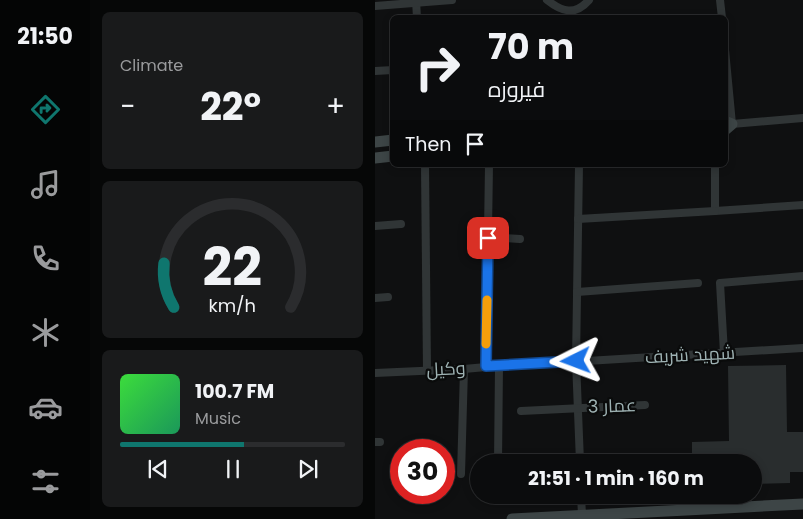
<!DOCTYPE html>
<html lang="en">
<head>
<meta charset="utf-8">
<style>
  :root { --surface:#0b0c0d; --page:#191a1b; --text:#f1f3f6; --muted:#9a9b9d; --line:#2b2c2e; --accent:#0f766e }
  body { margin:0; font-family:Poppins,Cairo,sans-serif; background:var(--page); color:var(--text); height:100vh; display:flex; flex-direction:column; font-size:19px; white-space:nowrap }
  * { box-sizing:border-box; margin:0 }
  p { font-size:16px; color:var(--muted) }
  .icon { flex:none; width:28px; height:28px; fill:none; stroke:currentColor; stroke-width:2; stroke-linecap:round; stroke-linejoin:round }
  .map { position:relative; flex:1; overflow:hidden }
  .side { display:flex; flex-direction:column; gap:12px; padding:12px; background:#060707; width:285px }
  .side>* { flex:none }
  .banner { position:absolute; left:15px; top:15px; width:338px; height:152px; border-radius:8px; box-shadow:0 2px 8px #0003,0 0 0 1px var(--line); background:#0b0c0d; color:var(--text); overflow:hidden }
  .speed { position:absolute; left:15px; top:439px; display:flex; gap:10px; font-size:25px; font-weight:700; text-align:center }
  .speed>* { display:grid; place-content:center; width:65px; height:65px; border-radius:50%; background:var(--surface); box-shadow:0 2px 8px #0003,0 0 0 1px var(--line); line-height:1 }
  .speed .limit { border:8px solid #d22; background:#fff; color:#111 }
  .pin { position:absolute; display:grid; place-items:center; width:42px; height:42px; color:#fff; margin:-21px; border-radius:10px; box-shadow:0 2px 8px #0006 }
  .me { position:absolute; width:55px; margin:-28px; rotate:267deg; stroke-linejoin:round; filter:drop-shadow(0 0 4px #0008) }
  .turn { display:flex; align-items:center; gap:18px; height:105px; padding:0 15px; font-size:22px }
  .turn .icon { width:65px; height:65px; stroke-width:2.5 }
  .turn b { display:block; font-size:35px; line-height:42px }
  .then { display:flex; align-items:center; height:48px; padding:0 15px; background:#0003; gap:10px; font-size:19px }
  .big { font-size:38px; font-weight:700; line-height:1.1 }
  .side .tile { flex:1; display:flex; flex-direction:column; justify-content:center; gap:8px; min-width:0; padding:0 18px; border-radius:8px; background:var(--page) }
  .side .dial { align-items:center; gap:0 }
  .dial svg { height:130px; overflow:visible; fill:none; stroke:var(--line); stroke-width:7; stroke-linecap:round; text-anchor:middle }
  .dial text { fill:var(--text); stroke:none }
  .song { display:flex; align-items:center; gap:15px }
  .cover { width:60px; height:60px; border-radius:8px; background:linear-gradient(135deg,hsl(120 70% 55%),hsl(150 70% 35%)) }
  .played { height:5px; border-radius:2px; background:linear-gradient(90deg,var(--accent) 55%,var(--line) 55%) }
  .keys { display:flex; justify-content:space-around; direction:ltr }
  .heat { display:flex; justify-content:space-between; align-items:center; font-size:28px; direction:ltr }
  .trip { position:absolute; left:95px; top:454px; width:292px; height:50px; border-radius:25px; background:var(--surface); box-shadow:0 2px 8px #0003,0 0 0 1px var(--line); font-weight:700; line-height:50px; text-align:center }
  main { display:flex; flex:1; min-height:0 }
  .tabs { display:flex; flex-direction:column; width:90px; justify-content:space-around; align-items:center; background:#040505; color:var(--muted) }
  .tabs .icon { width:35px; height:35px }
  .tabs .on { color:var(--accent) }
  .tabs b { font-size:22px; color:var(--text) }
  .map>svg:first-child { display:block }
</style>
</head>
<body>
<main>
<nav class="tabs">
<b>21:50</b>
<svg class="icon on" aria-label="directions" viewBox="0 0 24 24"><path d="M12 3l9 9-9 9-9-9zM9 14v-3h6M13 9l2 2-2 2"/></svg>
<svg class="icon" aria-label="music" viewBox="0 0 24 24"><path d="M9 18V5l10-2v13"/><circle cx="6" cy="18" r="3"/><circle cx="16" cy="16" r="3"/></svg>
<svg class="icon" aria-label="phone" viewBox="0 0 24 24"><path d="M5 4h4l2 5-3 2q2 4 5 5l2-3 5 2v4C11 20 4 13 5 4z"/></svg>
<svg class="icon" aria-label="climate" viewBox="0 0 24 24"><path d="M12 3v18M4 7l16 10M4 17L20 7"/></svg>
<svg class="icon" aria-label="car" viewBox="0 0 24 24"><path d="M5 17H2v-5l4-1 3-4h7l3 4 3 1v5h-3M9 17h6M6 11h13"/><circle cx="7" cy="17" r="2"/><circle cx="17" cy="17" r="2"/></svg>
<svg class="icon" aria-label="filters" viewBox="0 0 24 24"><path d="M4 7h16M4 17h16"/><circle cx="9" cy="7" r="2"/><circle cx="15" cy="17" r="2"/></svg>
</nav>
<section class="side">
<div class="tile"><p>Climate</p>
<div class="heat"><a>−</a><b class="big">22°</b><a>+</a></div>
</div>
<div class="tile dial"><svg viewBox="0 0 100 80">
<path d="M14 69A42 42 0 1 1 86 69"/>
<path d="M14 69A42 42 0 0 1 8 42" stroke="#0f766e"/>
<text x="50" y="56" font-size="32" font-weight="700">22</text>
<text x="50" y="72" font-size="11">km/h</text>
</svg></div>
<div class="tile">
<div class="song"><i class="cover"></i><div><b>100.7 FM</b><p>Music</p></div></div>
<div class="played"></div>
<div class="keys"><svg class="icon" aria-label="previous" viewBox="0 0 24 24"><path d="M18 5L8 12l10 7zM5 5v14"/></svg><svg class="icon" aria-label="pause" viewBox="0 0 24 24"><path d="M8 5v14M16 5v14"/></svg><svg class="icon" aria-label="next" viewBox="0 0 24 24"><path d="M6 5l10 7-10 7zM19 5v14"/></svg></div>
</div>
</section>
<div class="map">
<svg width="428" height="519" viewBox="0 0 428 519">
  <rect width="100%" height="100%" fill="#0f1011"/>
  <!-- building -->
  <path fill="#292d2e" d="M411,365l1,67h16v40h-13v11l-36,1v-22h-62v-20l37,-1 -1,-75z"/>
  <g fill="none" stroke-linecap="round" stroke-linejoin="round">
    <!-- street -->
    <g stroke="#303536" stroke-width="8">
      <path d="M41,0l1,18"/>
      <path d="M172,0c15,12 28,16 42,0"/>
      <path d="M345,0l2,18"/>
      <path d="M0,6l77,-6"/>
      <path d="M350,50l7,74 71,-6"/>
      <path d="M0,71l18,-1"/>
      <path d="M50,165l2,205"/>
      <path d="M204,165l-3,196 4,101"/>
      <path d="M340,165v46l88,-6"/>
      <path d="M203,219l137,-8"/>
      <path d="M0,226l26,-2"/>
      <path d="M113,237l32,2"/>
      <path d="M202,292l121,-9"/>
      <path d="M0,298l13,-1"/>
      <path d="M349,353l-4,-70 83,-7"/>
      <path d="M111,367l3,-202"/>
      <path d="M0,373l89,-4 22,-2 317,-19"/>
      <path d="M146,411l124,-6"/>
      <path d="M0,442h5"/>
      <path d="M123,462l1,-96"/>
      <path d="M86,474l3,-105"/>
      <path d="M206,495l1,20"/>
    </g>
    <!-- secondary -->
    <g stroke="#3d4546" stroke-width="11">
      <path d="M350,121l7,3 -7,6"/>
      <path d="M0,142l18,-2"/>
      <path d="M0,158l18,-2"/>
      <path d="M137,519l291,-15"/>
    </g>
  </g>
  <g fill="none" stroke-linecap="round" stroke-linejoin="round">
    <defs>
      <path id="route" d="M113,238l-2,128 90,-5"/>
    </defs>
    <!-- route casing -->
    <use href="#route" stroke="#114b97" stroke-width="12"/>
    <!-- route -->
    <use href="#route" stroke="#1a73e8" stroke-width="9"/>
    <!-- slow -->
    <path stroke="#f59e0b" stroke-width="9" d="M111,344l1,-44"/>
  </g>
  <g text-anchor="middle" stroke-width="4.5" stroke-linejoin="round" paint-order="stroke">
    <!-- street labels -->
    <g font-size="18" fill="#9eb2b3" stroke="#0a0b0b">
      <text transform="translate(315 355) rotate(-3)" y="6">شهید شریف</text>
      <text transform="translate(71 369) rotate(-3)" y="6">وکیل</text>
      <text transform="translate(237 406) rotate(-2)" y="6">عمار 3</text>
    </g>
  </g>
</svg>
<div class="speed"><div class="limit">30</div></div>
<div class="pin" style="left:113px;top:238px;background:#d93025"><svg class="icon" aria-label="arrive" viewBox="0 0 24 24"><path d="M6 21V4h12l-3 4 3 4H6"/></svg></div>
<svg class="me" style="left:201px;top:361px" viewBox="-20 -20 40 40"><path d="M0-17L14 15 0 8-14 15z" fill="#1a73e8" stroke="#fff" stroke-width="4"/></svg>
<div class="trip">21:51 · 1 min · 160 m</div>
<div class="banner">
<div class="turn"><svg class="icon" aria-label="right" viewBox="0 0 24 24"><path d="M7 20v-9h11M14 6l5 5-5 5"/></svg><div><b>70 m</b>فیروزه</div></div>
<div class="then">Then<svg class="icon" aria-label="arrive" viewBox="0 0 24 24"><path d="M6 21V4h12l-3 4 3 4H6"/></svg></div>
</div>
</div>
</main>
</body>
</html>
